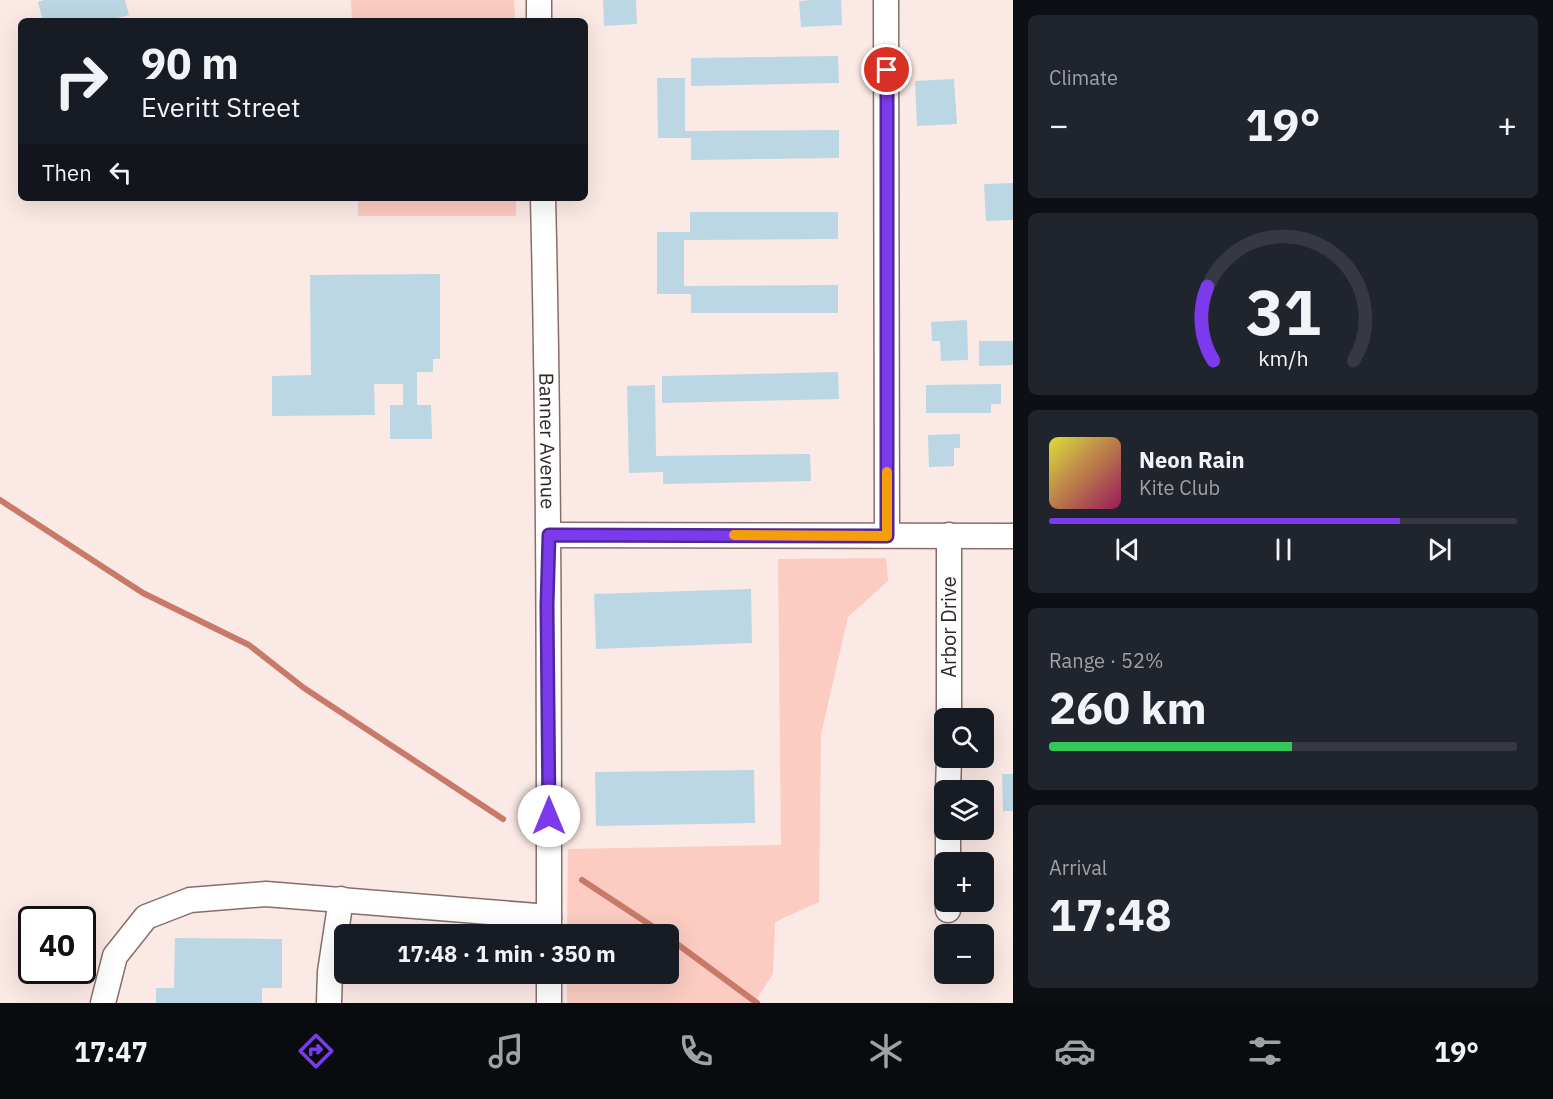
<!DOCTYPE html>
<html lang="en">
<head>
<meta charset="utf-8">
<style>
  :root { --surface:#171b24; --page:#20242c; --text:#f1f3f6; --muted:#9ea1a6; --line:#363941; --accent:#7c3aed }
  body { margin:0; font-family:"IBM Plex Sans",sans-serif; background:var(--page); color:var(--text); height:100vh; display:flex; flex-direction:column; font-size:22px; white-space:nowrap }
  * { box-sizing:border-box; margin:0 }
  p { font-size:20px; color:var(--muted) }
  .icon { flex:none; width:33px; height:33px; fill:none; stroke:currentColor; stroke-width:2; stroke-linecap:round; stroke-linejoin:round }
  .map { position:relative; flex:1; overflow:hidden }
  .sheet { display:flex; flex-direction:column; gap:15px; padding:15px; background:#0d0f14; width:540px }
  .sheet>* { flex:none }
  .top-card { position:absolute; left:18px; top:18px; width:570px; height:183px; border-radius:9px; box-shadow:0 6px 24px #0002; background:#171b24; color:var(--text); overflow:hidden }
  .tools { position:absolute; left:934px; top:708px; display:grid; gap:12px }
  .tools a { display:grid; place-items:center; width:60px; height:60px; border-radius:9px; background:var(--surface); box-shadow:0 6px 24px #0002; font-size:30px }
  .speed { position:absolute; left:18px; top:906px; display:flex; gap:12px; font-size:30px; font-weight:700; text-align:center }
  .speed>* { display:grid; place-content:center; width:78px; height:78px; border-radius:50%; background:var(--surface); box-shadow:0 6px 24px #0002; line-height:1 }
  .speed .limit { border:3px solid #111; border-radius:9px; background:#fff; color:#111 }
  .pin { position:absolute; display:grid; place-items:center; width:51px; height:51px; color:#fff; margin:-26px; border:3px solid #fff; border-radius:50%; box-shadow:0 2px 6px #0007 }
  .me { position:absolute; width:66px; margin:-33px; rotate:0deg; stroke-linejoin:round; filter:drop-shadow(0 0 4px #0008) }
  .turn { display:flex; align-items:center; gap:21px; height:126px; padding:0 24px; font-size:27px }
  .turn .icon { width:78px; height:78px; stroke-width:2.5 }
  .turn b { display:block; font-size:42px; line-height:51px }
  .then { display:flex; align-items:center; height:57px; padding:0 24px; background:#0003; gap:12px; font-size:22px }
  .big { font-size:45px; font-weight:700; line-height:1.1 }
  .sheet .card { flex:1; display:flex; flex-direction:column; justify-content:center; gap:9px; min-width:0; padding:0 21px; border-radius:9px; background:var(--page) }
  .sheet .dial { align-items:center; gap:0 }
  .dial svg { height:156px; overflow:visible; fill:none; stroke:var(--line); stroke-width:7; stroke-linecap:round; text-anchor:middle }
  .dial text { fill:var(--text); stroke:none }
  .song { display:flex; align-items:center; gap:18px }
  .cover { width:72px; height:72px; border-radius:9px; background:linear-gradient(135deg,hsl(60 70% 55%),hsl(330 70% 35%)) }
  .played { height:6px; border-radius:3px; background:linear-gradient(90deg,var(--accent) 75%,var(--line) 75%) }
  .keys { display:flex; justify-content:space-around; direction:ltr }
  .heat { display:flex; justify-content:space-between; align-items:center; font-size:33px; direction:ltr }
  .charge { height:9px; border-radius:4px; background:linear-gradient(90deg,#34c759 52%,var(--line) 0) }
  .trip { position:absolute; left:334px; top:924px; width:345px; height:60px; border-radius:9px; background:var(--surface); box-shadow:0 6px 24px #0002; font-weight:700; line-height:60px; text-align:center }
  .menu { display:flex; height:96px; justify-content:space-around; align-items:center; background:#090b0e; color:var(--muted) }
  .menu .icon { width:42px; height:42px }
  .menu .on { color:var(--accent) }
  .menu b { font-size:27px; color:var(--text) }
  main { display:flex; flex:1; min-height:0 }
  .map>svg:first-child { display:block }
</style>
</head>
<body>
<main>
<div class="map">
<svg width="1013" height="1003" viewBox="0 0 1013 1003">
  <rect width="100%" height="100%" fill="#fbe9e5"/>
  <!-- green -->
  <g fill="#fcccc2">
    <path d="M351,0h163l1,21h-163z"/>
    <rect x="358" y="198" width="158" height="18"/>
    <path d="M886,558l2,23 -40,36 -27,117 -2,168 -44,20 -2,52 -19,29h-187v-29h102v-40h-102l1,-85 213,-4 -3,-286z"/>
  </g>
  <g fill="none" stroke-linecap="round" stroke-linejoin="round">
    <!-- stream -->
    <g stroke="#c97968" stroke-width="6">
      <path d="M0,500l143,93 106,52 55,43 199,131"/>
      <path d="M582,880l82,54"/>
      <path d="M669,938l88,65"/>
    </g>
  </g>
  <!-- building -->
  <g fill="#bbd7e3">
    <path d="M44,0h81l4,15 -24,6h-62l-5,-19z"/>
    <path d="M603,0h33l1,24 -33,2z"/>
    <path d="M812,0h29l1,25 -41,2 -2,-26z"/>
    <path d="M838,56l1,27 -148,3v-28z"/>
    <path d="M657,78h28v53l154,-1v28l-148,2v-22h-33z"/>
    <path d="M954,79l3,45 -40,2 -2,-45z"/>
    <path d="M1013,183v37l-27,1 -2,-37z"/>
    <path d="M690,212h148v27l-154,1v46l154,-1v28h-147v-19h-34v-62h33z"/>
    <path d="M440,274v85h-7v13h-16v33h14l1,34h-42v-34h13v-21h-29l1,31 -103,1v-40l39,-1 -1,-100z"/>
    <path d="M967,320l1,40 -27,1 -1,-20h-8l-1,-19z"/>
    <path d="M979,341h34v24l-34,1z"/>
    <path d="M838,372l1,27 -177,4v-27z"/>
    <path d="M1001,384v20h-10v9h-65v-28z"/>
    <path d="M655,385l1,71 154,-2 1,27 -148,3v-12l-34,1 -2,-87z"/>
    <path d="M960,434v14h-6v18l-25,1 -1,-32z"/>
    <path d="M751,589l1,54 -156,6 -2,-55z"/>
    <path d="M754,770l1,53 -159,3 -1,-54z"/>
    <path d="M1002,774h11v37h-10z"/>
    <path d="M175,938l107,1v49h-20v15h-106v-15h18z"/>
  </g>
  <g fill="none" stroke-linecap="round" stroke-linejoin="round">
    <defs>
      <g id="minor">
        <path d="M539,0v21"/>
        <path d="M886,0l1,535"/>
        <path id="s1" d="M543,198c6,246 6,491 6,736"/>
        <path d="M549,535l464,1"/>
        <path d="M949,718v-183"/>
        <path d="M948,790l1,-32"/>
        <path d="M948,862v-32"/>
        <path d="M948,910v-8"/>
        <path d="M549,974v29"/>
        <path d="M103,1003l12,-47 31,-39 44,-17 76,-6 283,23"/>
        <path d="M329,1003l1,-31 11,-73"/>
      </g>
    </defs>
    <!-- minor casing -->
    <use href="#minor" stroke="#886e68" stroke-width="27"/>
    <!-- minor -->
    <use href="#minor" stroke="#fff" stroke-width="24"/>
  </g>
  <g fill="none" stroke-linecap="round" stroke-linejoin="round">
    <defs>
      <path id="route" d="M549,816l-2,-211 2,-70 338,1v-466"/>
    </defs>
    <!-- route casing -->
    <use href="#route" stroke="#51269a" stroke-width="15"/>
    <!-- route -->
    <use href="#route" stroke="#7c3aed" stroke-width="10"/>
    <!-- slow -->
    <path stroke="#f59e0b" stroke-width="10" d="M734,535l153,1v-64"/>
  </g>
  <g text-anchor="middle" stroke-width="4.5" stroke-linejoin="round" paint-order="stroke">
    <!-- street labels -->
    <g font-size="20" fill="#312623" stroke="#fff">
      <text dy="7" stroke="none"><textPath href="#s1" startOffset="243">Banner Avenue</textPath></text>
      <text transform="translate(949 627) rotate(-90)" y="7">Arbor Drive</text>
    </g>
  </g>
</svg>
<div class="tools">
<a><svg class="icon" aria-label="search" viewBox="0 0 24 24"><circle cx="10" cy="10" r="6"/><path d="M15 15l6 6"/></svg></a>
<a><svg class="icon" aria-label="layers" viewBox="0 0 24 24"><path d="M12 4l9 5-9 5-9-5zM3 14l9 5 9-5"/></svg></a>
<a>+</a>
<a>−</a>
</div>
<div class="speed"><div class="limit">40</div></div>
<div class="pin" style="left:887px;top:70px;background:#d93025"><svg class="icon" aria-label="arrive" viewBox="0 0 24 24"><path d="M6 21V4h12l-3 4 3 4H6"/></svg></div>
<svg class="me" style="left:549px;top:816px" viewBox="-20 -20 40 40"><circle r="19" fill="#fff"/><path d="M0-13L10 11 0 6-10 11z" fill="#7c3aed"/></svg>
<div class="trip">17:48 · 1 min · 350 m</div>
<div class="top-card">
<div class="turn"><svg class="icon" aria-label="right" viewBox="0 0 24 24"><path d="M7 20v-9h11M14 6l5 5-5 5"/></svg><div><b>90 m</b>Everitt Street</div></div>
<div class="then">Then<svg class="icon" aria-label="left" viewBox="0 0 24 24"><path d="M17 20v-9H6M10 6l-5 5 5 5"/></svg></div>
</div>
</div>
<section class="sheet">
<div class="card"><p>Climate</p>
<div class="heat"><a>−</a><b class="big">19°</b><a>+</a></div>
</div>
<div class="card dial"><svg viewBox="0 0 100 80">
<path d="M14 69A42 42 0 1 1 86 69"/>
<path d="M14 69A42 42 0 0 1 11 31" stroke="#7c3aed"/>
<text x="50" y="56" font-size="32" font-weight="700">31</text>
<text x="50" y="72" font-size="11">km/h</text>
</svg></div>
<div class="card">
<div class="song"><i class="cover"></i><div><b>Neon Rain</b><p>Kite Club</p></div></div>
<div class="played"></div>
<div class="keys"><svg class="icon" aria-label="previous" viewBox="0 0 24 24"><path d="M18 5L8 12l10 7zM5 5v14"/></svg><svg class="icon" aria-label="pause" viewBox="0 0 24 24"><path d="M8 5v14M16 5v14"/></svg><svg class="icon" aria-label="next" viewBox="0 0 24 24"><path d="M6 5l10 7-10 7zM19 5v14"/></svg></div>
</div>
<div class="card"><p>Range · 52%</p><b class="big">260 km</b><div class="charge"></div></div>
<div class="card"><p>Arrival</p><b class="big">17:48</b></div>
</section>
</main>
<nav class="menu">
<b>17:47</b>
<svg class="icon on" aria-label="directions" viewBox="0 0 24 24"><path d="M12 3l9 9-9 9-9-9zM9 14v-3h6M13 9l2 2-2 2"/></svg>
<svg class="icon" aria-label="music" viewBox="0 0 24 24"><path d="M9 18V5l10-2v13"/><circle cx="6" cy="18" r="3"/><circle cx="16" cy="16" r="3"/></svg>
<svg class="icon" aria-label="phone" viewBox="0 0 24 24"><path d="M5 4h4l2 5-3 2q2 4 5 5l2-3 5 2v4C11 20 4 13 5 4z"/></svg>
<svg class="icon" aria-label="climate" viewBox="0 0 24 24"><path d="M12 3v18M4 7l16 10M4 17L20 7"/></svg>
<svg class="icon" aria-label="car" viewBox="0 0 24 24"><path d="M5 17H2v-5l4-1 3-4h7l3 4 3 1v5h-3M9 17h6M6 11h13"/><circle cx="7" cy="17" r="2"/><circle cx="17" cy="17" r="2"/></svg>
<svg class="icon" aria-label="filters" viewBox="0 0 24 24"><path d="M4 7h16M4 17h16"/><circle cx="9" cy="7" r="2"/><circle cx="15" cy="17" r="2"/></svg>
<b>19°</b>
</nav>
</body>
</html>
